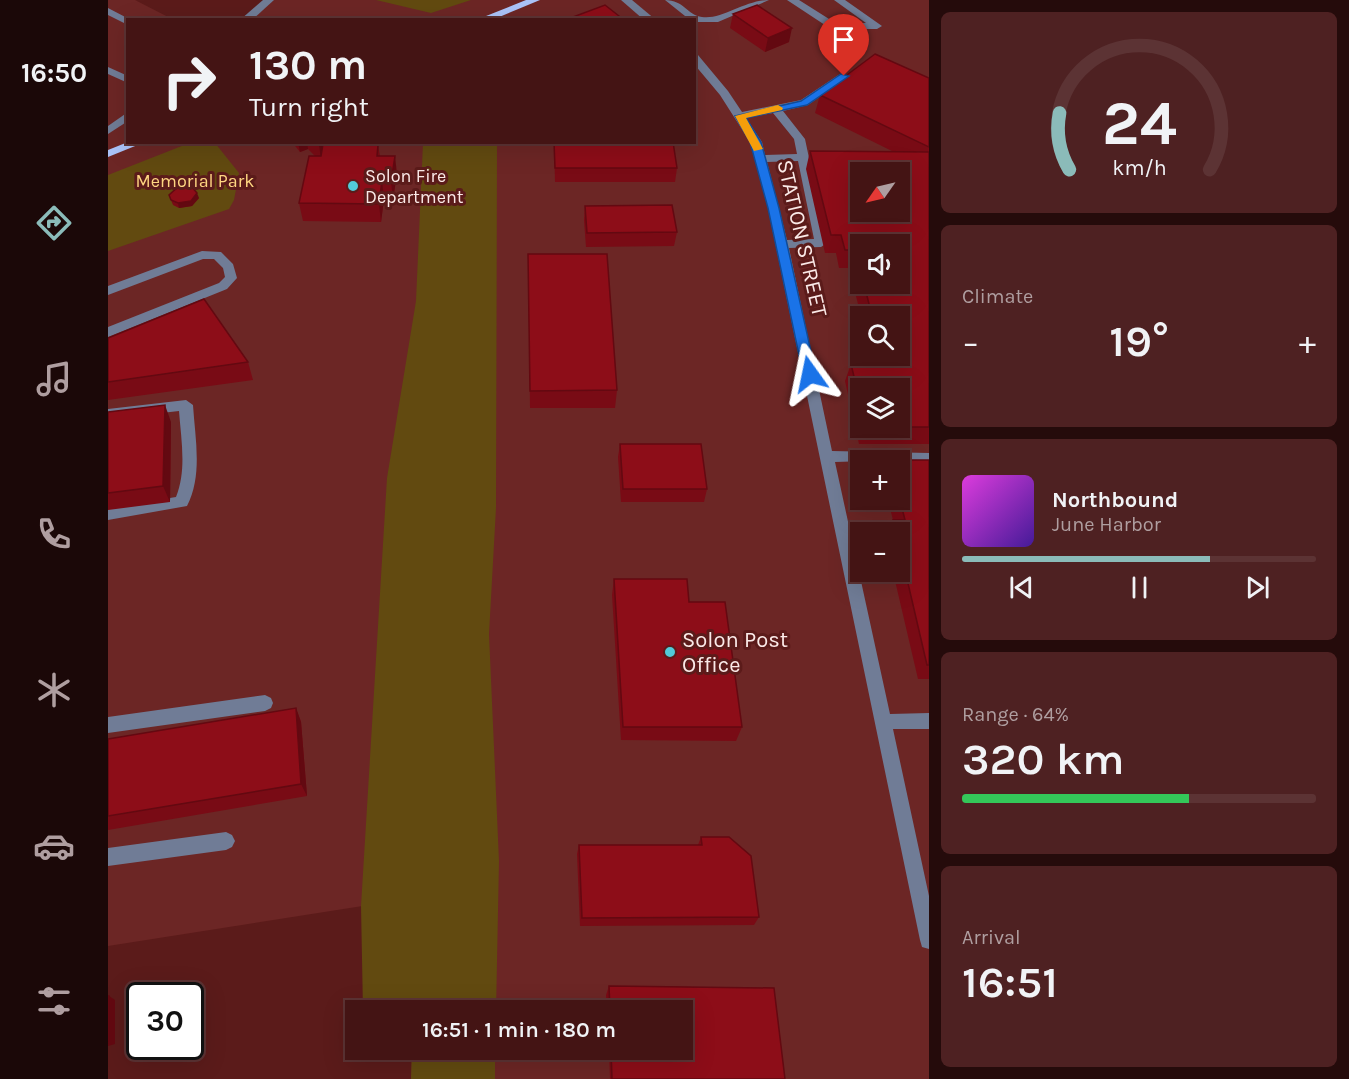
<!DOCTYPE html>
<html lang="en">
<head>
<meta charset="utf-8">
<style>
  :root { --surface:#441414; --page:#4e2122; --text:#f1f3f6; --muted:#af9ea0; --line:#5c3334; --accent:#8bbbb9 }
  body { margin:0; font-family:Karla,sans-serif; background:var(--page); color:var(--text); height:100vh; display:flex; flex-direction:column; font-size:22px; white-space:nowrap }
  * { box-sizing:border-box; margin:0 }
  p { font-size:20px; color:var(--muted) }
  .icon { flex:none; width:33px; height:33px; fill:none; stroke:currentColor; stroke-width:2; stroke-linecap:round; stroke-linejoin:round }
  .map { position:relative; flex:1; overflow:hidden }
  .panel { display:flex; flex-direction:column; gap:12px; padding:12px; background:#250b0b; width:420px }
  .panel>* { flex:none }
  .hud { position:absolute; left:18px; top:18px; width:570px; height:126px; border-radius:0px; box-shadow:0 6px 24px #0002,0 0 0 2px var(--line); background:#441414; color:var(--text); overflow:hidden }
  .needle { width:39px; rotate:236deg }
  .fabs { position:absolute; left:742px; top:162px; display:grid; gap:12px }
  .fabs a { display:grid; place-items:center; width:60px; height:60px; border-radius:0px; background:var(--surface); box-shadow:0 6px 24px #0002,0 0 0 2px var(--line); font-size:30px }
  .speed { position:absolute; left:18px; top:982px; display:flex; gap:12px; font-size:30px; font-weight:700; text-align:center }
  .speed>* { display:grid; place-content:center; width:78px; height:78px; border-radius:50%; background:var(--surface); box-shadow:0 6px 24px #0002,0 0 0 2px var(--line); line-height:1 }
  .speed .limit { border:3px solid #111; border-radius:9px; background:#fff; color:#111 }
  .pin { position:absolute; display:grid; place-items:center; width:51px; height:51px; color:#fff; margin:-62px -26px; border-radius:50% 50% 50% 0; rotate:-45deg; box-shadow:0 0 6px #0007 }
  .pin .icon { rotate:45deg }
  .me { position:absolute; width:66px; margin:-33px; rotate:348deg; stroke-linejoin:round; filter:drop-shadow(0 0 4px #0008) }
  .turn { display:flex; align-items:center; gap:21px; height:126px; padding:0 24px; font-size:27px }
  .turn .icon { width:78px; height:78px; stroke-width:2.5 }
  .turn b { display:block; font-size:42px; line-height:51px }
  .big { font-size:45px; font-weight:600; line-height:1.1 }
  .panel .tile { flex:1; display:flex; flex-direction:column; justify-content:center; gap:9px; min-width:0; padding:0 21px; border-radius:9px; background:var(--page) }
  .panel .dial { align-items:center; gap:0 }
  .dial svg { height:156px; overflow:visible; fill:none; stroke:var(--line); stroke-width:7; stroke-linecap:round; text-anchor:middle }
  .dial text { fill:var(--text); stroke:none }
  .song { display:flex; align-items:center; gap:18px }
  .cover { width:72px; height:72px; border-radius:9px; background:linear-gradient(135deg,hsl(300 70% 55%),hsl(260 70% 35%)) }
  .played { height:6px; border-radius:3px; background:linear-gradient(90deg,var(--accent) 70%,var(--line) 70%) }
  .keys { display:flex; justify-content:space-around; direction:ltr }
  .heat { display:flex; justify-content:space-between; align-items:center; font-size:33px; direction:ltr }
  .charge { height:9px; border-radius:4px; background:linear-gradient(90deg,#34c759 64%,var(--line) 0) }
  .trip { position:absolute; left:237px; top:1000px; width:348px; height:60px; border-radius:0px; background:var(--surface); box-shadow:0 6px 24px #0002,0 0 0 2px var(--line); font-weight:600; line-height:60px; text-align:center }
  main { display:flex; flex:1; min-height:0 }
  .tab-bar { display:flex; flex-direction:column; width:108px; justify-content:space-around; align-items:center; background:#1b0808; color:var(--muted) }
  .tab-bar .icon { width:42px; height:42px }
  .tab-bar .current { color:var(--accent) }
  .tab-bar b { font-size:27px; color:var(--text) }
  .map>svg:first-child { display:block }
</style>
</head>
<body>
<main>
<nav class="tab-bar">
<b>16:50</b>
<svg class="icon current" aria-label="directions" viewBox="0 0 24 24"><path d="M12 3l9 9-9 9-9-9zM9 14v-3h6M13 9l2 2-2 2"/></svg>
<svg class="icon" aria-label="music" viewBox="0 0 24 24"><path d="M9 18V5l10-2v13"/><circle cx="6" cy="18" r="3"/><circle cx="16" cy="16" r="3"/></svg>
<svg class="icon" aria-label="phone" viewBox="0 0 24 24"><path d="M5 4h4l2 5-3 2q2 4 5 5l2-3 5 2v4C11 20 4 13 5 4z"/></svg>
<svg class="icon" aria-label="climate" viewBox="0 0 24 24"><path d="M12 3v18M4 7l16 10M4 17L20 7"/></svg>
<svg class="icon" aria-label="car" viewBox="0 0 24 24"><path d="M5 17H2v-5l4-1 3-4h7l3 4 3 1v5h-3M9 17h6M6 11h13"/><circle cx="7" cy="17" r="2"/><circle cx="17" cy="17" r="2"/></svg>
<svg class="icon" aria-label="filters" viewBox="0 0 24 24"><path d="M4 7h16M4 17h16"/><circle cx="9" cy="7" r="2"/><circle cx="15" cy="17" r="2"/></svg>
</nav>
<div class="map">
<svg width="821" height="1079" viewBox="0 0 821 1079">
  <rect width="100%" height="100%" fill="#5b1b1a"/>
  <!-- built -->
  <path fill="#6c2625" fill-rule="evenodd" d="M0,0h27l37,19 -44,1v122h566v-122l-449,-1 24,-19h660v1079h-518l1,-29h270v-39h-268l6,-114 -312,49zM753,172h39v40h-39zM753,244h39v40h-39zM753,316h39v40h-39zM753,388h39v40h-39zM753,460h39v40h-39zM753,532h39v40h-39z"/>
  <!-- green -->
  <g fill="#624a10">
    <path d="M268,0h95l-40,13z"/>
    <path d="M84,142l23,1 24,30 -5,27 -5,9 -121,42v-76z"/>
    <path d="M315,143h74l-1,365 -7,126 10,227 -3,150h-133l-2,-105 26,-428 29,-177z"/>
    <path d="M304,1050h83v29h-84z"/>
  </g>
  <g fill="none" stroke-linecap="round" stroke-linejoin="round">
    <!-- minor -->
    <g fill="#707c96" fill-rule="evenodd">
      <path d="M155,0h11l-22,20h-12z"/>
      <path d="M513,0h11l24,20h-12z"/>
      <path d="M557,0c19,0 22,15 37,17 20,3 43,-17 67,-17l-51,22h-24v-2h-4z"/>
      <path d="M679,0h12l38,24 29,-1 -32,-23h11l37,26 -5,3h-46z"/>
      <path d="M0,8l23,12h-3v5l-20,-10z"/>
      <path d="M586,54l4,1 30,36 14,21 59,-12 39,-26 9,2 -41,29 -25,6 22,28 22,104 -6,4 -32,1 43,203 97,2v12l-29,-1v-4l-65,2 55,252 39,-1v16h-36l36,167v53l-7,-2 -2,-7 -152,-732 -18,-66 -30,-47 -26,-31zM665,113l21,26 3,15 -32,1 -3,-13 -16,-24zM690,161l16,78 -27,1 -20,-78z"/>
      <path d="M0,67l20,9v7l-20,-9z"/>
      <path d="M20,112v9l-20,13v-8z"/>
      <path d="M94,251l19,1 12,12 4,14 -10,11 -119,48v-10l111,-44 6,-6 -2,-9 -9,-9h-11l-95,36v-9z"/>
      <path d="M78,400l7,5c2,33 10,70 -6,101l-79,14v-12l68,-11c11,-27 5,-58 3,-86l-71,8v-10z"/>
      <path d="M157,695l6,3 2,5 -2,5 -6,3 -157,22v-16z"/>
      <path d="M118,832l6,3 3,6 -3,6 -6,3 -118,16v-18z"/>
    </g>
    <!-- major -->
    <g fill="#aac3f8" fill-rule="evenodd">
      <path d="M418,0h14l-48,20h-16z"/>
      <path d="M20,142h17l-37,15v-7z"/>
    </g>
  </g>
  <!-- wall -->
  <g fill="#790b15" fill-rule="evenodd">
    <path d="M625,14l56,28 -24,10 -35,-24z"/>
    <path d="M821,78v366h-70l-14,-63 6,-17h22l-2,-8h29v-40h-39l-12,-48h-10l-3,-15h-11l-19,-84 4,-18 84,1 -79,-39 5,-18zM753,244l39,40h-39zM753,388h39v40h-39z"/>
    <path d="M184,142h66v3h20l2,11 17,18 -4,25h-9l-3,23 -78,-1 -4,-18 16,-47 -7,-7 -8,3z"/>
    <path d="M446,142l123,26 -2,14h-120z"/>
    <path d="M61,195l30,3 -7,8 -13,2 -6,-3z"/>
    <path d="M477,206l92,26 -3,14 -88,1 -2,-27z"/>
    <path d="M420,254l89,136 -2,18h-85z"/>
    <path d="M0,338l140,24 5,18 -145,20z"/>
    <path d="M0,412l63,10 -1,80 -62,8z"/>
    <path d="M512,444l87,45 -3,13h-83l-3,-45z"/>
    <path d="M821,460v219h-11l-25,-107h7v-40h-13l6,-12 -5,-20h12z"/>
    <path d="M506,579l75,23 53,125 -6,14 -115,-1 -9,-145z"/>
    <path d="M188,708l5,14 6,74 -199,34v-91z"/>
    <path d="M593,837l58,80 -5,8 -174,1 -3,-72 2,-9h119z"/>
    <path d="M501,986l165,2 11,91h-175l-1,-29h73v-39h-75l-1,-16z"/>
  </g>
  <!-- shaded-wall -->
  <g fill="#630911">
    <path d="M684,28l-3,14 -24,10 3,-14z"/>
    <path d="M190,142h9l1,7 -8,3z"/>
    <path d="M215,144l-1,20 -3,-19z"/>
    <path d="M287,156l2,18 -4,25 -2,-18z"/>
    <path d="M274,180l2,19 -3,23 -2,-18z"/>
    <path d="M89,193l2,5 -7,8 -13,2 -1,-5z"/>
    <path d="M57,405l6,17 -1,80 -7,-16z"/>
    <path d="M188,708l5,14 6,74 -6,-12z"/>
    <path d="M1,996l6,4v44l-7,2z"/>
  </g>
  <!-- building -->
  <g fill="#8d0d18" stroke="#630911" stroke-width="1.5" fill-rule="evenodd">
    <path d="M497,5l19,15h-59z"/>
    <path d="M649,5l35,23 -24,10 -35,-24z"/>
    <path d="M767,54l54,24v69l-109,-52z"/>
    <path d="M208,142h38l-5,3h29l-1,11h18l-4,25 -9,-1 -3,24 -80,-1 10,-47h12l2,-12 -4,1z"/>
    <path d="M446,142h119l4,26h-122z"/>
    <path d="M702,151l119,1v275h-29v-39h-39v18l-10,-42h33l-2,-8h18v-40h-28l-8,-32h36v-40h-39v29l-6,-23h-10l-4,-15h-10zM753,172h39v40h-39z"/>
    <path d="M83,186l6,7 -6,8 -13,2 -7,-3 -2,-5 9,-8z"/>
    <path d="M564,205l5,27 -90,1 -2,-27z"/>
    <path d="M420,254h79l10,136 -87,1z"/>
    <path d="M96,299l44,63 -140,20v-44z"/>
    <path d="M57,405l-2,81 -55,7v-81z"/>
    <path d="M512,444h81l6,45h-84z"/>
    <path d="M782,460h39v205h-2l-27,-116v-17h-4l-3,-12h12l-5,-20v-40z"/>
    <path d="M506,579h73l2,23h36l17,125h-119z"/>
    <path d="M188,708l5,76 -193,32v-77z"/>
    <path d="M593,837h28l22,19 8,61 -177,1 -3,-73h123z"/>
    <path d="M501,986l165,2 11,91h-173l-1,-29h71v-39h-72z"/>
    <path d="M0,996h1v44l-1,1z"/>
  </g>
  <!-- route -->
  <path fill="#1a73e8" stroke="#114b97" stroke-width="1.5" d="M733,74l8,2 -42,29 -61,13 15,24 18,66 37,166 -6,5 -7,-5 -35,-166 -18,-66 -15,-26 66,-15z"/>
  <!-- slow -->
  <path fill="#f59e0b" d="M670,105l5,3 -1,2 -36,8 17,31 -9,2 -19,-35z"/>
  <!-- markers -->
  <g fill="#52cbd8" stroke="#5b1b1a" stroke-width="2">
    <circle cx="245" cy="186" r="6"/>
    <circle cx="562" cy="652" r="6"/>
  </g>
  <g text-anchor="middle" stroke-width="6" stroke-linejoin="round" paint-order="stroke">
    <!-- far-poi labels -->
    <g font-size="18" fill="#fbeae8" stroke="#5b1b1a" text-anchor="start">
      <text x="257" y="182">Solon Fire<tspan x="257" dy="21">Department</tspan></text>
    </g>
    <!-- far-park labels -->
    <g font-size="18" fill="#fed681" stroke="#5b1b1a">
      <text x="87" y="187">Memorial Park</text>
    </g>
    <!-- street labels -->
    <g font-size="22" fill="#fbeae8" stroke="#5b1b1a">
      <text transform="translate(695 238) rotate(77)" y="8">STATION STREET</text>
    </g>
    <!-- poi labels -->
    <g font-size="22" fill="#fbeae8" stroke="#5b1b1a" text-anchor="start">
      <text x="574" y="647">Solon Post<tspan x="574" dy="25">Office</tspan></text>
    </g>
  </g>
</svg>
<div class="fabs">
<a><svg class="needle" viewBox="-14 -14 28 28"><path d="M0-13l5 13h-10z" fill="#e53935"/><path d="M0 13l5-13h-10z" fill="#af9ea0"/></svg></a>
<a><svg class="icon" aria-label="sound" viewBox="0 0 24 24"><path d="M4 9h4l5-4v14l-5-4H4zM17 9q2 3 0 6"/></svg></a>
<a><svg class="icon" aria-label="search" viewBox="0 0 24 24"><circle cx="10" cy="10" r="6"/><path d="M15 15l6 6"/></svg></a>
<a><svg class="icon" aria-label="layers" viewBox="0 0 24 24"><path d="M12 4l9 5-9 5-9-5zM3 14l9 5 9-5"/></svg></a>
<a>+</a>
<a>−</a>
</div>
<div class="speed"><div class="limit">30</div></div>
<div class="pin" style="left:736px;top:76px;background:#d93025"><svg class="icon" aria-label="arrive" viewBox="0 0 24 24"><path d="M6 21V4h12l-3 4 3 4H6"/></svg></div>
<svg class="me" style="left:702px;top:374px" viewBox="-20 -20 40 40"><path d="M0-17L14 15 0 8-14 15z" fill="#1a73e8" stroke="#fff" stroke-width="4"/></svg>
<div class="trip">16:51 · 1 min · 180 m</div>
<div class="hud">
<div class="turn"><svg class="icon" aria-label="right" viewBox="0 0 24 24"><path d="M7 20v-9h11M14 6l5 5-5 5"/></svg><div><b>130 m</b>Turn right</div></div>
</div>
</div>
<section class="panel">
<div class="tile dial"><svg viewBox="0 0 100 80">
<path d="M14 69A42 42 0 1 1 86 69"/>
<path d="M14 69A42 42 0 0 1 9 40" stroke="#8bbbb9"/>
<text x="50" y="56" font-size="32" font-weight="700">24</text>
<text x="50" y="72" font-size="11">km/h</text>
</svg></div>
<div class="tile"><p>Climate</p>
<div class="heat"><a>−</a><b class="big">19°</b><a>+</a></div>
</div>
<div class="tile">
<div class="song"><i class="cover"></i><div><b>Northbound</b><p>June Harbor</p></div></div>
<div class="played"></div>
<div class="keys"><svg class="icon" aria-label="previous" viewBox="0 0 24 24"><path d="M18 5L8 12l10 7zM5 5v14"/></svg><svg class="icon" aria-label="pause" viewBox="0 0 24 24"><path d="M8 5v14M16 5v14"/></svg><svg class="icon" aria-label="next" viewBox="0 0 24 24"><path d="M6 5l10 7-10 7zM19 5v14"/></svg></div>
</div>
<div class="tile"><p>Range · 64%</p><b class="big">320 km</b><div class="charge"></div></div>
<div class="tile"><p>Arrival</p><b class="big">16:51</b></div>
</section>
</main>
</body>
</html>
